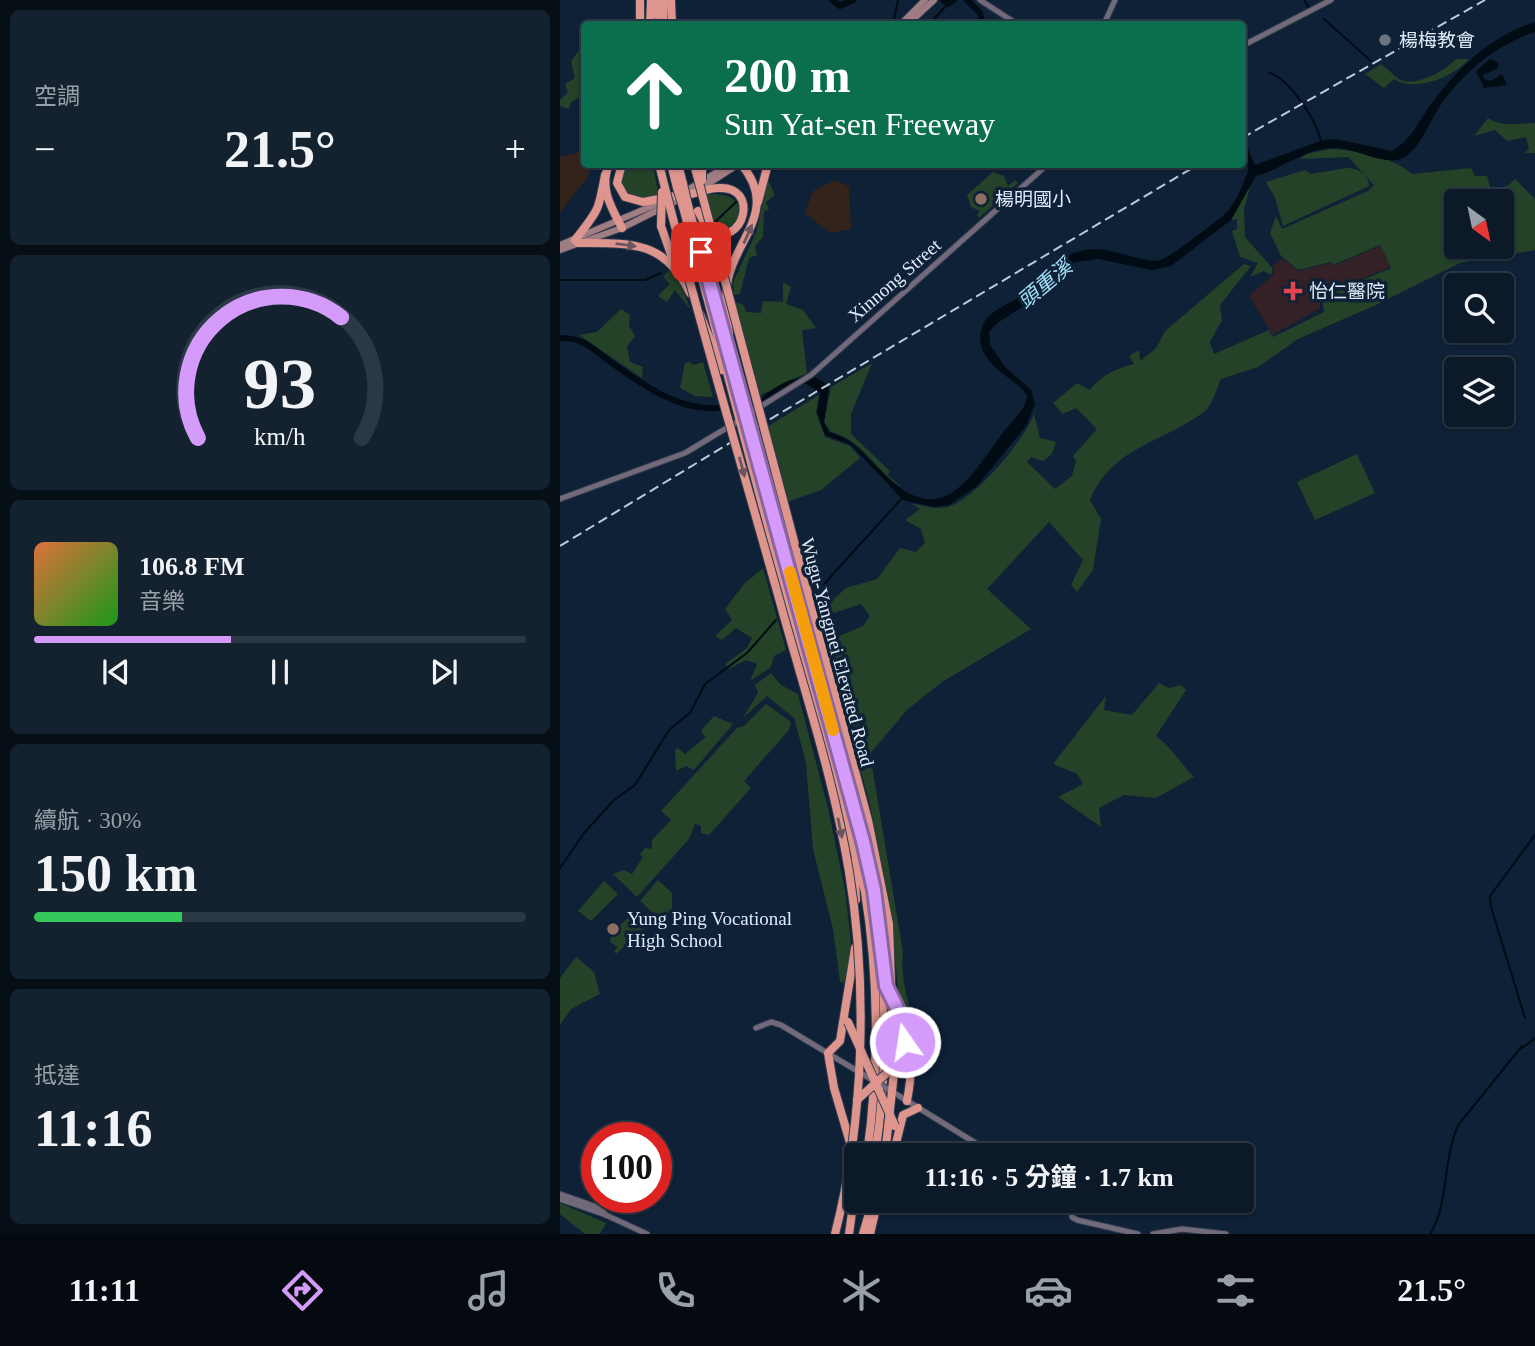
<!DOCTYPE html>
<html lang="zh-TW">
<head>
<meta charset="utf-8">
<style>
  :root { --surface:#0b1928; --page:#142230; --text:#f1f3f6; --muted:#9aa0a8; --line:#2b3845; --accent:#d59bfa }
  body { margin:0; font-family:"Times New Roman","Noto Sans TC",serif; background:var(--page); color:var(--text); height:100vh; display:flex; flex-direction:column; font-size:26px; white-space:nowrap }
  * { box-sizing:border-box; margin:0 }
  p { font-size:23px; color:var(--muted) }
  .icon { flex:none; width:38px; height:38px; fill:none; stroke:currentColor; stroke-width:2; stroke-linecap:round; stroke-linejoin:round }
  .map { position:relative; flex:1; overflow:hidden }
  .drawer { display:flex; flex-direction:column; gap:10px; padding:10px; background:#060e16; width:560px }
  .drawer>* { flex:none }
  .guide { position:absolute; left:21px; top:21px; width:665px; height:147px; border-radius:7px; box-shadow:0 2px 5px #0004,0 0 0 2px var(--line); background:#0b6e4f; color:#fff; overflow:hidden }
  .needle { width:46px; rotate:147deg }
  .controls { position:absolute; left:884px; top:189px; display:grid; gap:14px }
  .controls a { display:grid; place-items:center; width:70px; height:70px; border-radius:7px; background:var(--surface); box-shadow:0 2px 5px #0004,0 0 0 2px var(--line); font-size:35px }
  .speed { position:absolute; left:21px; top:1122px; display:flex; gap:14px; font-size:35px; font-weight:700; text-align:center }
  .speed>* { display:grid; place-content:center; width:91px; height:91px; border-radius:50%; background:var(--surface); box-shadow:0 2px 5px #0004,0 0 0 2px var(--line); line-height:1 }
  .speed .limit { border:10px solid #d22; background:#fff; color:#111 }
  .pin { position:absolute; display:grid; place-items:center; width:60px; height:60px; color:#fff; margin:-30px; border-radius:14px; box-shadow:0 4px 10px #0006 }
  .me { position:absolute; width:77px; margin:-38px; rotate:347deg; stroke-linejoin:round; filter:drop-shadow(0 0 5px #0008) }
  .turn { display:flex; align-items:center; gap:24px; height:147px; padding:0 28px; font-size:32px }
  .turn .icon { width:91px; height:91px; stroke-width:2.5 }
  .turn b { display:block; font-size:49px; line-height:60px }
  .big { font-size:52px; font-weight:700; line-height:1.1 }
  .drawer .widget { flex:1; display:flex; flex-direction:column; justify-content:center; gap:10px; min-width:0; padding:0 24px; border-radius:10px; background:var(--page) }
  .drawer .dial { align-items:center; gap:0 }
  .dial svg { height:182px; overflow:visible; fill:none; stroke:var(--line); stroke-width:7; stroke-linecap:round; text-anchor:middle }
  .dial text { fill:var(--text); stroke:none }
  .song { display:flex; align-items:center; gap:21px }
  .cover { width:84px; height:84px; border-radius:10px; background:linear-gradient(135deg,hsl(20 70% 55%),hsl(120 70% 35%)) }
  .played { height:7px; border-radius:4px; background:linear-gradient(90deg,var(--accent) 40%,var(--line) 40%) }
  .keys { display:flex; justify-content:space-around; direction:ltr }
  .heat { display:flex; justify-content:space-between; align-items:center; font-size:38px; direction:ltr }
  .charge { height:10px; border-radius:5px; background:linear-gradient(90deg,#34c759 30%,var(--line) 0) }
  .trip { position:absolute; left:284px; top:1143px; width:410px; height:70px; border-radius:7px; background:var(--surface); box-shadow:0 2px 5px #0004,0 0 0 2px var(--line); font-weight:700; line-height:70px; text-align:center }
  .dock { display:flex; height:112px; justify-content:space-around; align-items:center; background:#040a10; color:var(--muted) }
  .dock .icon { width:49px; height:49px }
  .dock .active { color:var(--accent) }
  .dock b { font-size:32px; color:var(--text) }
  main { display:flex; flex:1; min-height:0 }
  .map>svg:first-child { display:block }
</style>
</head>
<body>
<main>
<section class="drawer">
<div class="widget"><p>空調</p>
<div class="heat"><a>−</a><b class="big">21.5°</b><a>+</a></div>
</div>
<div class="widget dial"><svg viewBox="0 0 100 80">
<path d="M14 69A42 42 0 1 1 86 69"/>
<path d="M14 69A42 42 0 0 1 77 16" stroke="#d59bfa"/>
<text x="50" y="56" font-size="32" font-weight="700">93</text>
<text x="50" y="72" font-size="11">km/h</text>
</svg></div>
<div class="widget">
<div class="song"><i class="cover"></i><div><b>106.8 FM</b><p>音樂</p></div></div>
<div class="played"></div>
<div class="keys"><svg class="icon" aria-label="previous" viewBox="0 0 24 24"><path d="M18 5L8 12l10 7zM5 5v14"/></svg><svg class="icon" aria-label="pause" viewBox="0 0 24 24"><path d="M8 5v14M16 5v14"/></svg><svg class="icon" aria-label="next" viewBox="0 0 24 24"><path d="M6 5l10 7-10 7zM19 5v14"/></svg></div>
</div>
<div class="widget"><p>續航 · 30%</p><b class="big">150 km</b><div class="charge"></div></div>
<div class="widget"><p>抵達</p><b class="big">11:16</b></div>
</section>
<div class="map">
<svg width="975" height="1234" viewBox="0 0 975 1234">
  <rect width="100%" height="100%" fill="#0f2136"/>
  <!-- commercial -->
  <g fill="#34231a">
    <path d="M24,151v13l9,1 -6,13 -27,34v-55z"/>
    <path d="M275,180l14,7 2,42 -21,4 -25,-20 8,-22z"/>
  </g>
  <!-- medical -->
  <path fill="#342126" d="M820,246l10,21 -70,29v12l-47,27 -24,-39 23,-20 3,-5 -2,-6 9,-6 17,12 32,-8 2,3z"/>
  <!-- green -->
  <g fill="#234228" fill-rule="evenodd">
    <path d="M24,44v50l-13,8 -2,7 -9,-3v-6l8,-8 -3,-8 10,-6 -4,-17z"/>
    <path d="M896,59h13c-15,18 -55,34 -75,20l-10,9 -19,-14 16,-10c6,4 12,11 18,15 16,9 46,-8 57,-20z"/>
    <path d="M928,118c14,9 29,6 47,5v30h-10l4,-5 -3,-11 -19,4 -12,-11 -21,6z"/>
    <path d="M770,149c25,1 63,8 82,25l59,-6 4,8h12l4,14 18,-5 6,-6 20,20v51l-75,13 -84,42 -78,34 -40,28 -37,12c-4,9 -9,27 -17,33 -42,31 -92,35 -114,88l11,19 -8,51 -16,22 -6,-7 12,-25 -34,-38 -62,67 44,40 -89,53 -35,28 -37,44 33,198c-4,32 11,62 14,95l-17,-39 -9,-90 -20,-109 -44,-168 36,-15 7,-10 -9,-12 -36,12 -1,-8 22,-20 31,-9 23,-31 16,4 9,-9 -4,-14 -16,-9 15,-11 -8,-5c13,1 25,7 38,2 26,-8 75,-67 84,-92l6,24 16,4 -4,12 -9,7 -12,-4 -4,5 28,27 17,-13 4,-15 -3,-5 24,-27 -21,-21 -13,6 -10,-11 24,-20 13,7c11,-15 27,-22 44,-26l-5,-8 10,-6 1,11 16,-13 9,-17 79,-67 7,2 -31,39 2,15 -12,22 4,12 55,-24 4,7 51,-25 -2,-15 69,-29 -11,-23 -47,20 -2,-3 -33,8 -17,-14 -11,-23 6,-17 6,13 86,-38 6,-6 -26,-28 -48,2 6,-5zM896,201h46v46h-46z"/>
    <path d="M66,165h27l6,32c-19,2 -35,3 -39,-20z"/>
    <path d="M787,168c10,0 22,6 22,18l-86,40 -8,-28 -9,-16 39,-12 5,4z"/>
    <path d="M433,172l11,4 4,10 7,-6 3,3 -39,35 -2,-3 3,-4 -9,-4 -4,-12z"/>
    <path d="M208,180l7,15 -9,7 3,8 -5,1 -1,26 -8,9 2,9 -8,3 -9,36 -6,1 -1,-13 23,-49z"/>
    <path d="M691,184l-7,25 1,28 28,32 -2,6 -7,-4 -14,6 8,-14 -18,-6 -8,-26 5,-2v-10l-6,1z"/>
    <path d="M156,194c16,2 22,5 26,22l-14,14 -14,1 -8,-36z"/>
    <path d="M110,269l14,18 -2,2 9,21 -16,-20 -8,12 -9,-6 12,-12 -7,-7z"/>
    <path d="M223,282l8,5 -5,17 17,6 13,18 -14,2 5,43 -48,23 -27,-95 12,4 2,7 15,1 2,-12 20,1z"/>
    <path d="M61,309l9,6 -1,11 6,10 -8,11 3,15 13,5 -1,11 -63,-43 18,-3z"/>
    <path d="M130,362l3,3 10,-3 10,35 -18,-1 -15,-8 5,-25z"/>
    <path d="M312,363l-21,51v20l39,37 -2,4 14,13c-27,-18 -39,-48 -71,-56l-7,-10 7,-35z"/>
    <path d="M259,395l-3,17 9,25 25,9 10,12 -39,32 -36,13 -18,-76z"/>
    <path d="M797,454l18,39 -60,27 -18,-38z"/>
    <path d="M203,568l23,82 -12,6 -3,11 -21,14 7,-17 -11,-4 -17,9 -4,-5 22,-16 5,-10 -16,-10 -14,12 -7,-4 17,-16 -7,-11 19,-25z"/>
    <path d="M211,673l10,12 17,9 30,114 17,82 7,62 -8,31 -4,-1 -7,-53 -20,-80 -7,-86 -10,-38 -2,-7 -27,-22 -24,22 15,-25 -3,-8z"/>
    <path d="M599,683l10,5 12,-3 5,5 -30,46c15,11 25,28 38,41l-38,21 -32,-3 -25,13 2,19 -43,-30 25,-13 -6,-10 -24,-10 53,-68 -2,14 28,5z"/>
    <path d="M206,704l25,18 -2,8 -45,51 7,7 -42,47 -8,-2v-7l-6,-2 -6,15 -52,58 -24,-23 11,-4 8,4 11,-17 -3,-3 5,-6 7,1v-9l19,-20 -10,-9 76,-83 7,-2z"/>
    <path d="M154,716l19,8 -39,46 -8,-4 -10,5 -1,-21 3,-2 7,6 21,-17 -5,-6z"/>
    <path d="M98,880l14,13v16l-10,12 -22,-20z"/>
    <path d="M44,881l14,13 -27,27 -13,-10z"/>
    <path d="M74,912l10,2 7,7 -35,33 -2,-3 4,-4 -8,-5 1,-8z"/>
    <path d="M16,957l18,15 6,22 -29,15 -11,16v-47z"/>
    <path d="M0,1203l46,20 -6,11h-15l-25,-20z"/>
  </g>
  <!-- water -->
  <g fill="#000b14">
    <path d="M975,22v10c-38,12 -73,41 -95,74 -11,16 -19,42 -37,52 -19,9 -48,-11 -68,-10 -31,0 -50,20 -79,28l-25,44 -60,46 -19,4 -54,-11 -22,3 -42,37 -38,25 -7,8 1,13 16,23 25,22 4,14 -9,22 -49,60 -28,19 -15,2 -31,-7 -52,-55 -26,-10 -8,-22 3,-20 -13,-9 -14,-1 -27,18h-7c16,-17 54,-38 70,-13l-5,34 5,10c24,7 33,20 50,37 53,55 79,28 115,-24 9,-13 20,-25 30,-38 0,-1 3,-9 3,-10 -2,-16 -60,-33 -44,-72 6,-15 29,-22 42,-31 18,-12 29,-33 49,-41 28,-10 48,3 73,7 5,1 12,1 16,-1 9,-4 59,-41 65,-48 10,-13 15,-27 21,-43l-6,-12v-19l12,28 68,-25 13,-1 56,12c19,-11 23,-24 35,-41 27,-38 62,-74 108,-88z"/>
    <path d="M930,59l8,4v5l-15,7 1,4 7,2 11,-7 5,11 -23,3 -8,-17z"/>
  </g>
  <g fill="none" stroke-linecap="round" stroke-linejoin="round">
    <!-- stream -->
    <g stroke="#000b14" stroke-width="2">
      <path d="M744,0l5,8"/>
      <path d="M334,19l4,-19"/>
      <path d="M764,19l47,42"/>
      <path d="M369,24l19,-20"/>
      <path d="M709,73c21,6 48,48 52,69"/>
      <path d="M213,170l7,-6"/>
      <path d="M153,224l24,-23"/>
      <path d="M0,280h85l16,-7"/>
      <path d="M254,601l11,-18 77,-85"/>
      <path d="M0,868l24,-35 30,-33 21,-15 34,-55 21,-17 15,-29 42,-31 29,-33"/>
      <path d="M965,1018l-34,-111 -1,-11 45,-61"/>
      <path d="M961,1049l14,-11"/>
      <path d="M870,1234c20,-32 12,-77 29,-110l63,-78"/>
    </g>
    <!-- river -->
    <g stroke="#000b14" stroke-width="6">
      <path d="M272,0l8,6 13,-6"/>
      <path d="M383,0l5,4 6,-4"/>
      <path d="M407,0l13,13 3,11"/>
      <path d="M0,338c26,0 32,11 52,25 31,22 67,48 105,45"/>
    </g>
    <defs>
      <g id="secondary">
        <path d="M420,0l37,24"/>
        <path d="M544,24l11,-24"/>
        <path d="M682,46l89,-46"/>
        <path d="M195,410l56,-35 237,-211"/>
        <path d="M0,499l125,-46 50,-30"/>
        <path d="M196,1028l15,-6 10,3 68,41"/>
        <path d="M336,1094l99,61"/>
        <path d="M0,1194l40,14 6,7"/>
        <path d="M0,1199l46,16 41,19"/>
        <path d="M512,1200v17l5,3 61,14"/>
        <path d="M593,1234l29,-5 44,5"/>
      </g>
      <g id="primary">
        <path d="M341,24l24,-24"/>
        <path d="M348,24l26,-24"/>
        <path d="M140,189l39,-25"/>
        <path d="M124,192l46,-28"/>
        <path d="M0,245l104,-44"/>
        <path d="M0,250l62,-22 62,-31"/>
      </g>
      <g id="highway">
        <path d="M111,0l1,24"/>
        <path d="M97,15l1,-15"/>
        <path d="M80,24v-24"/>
        <path d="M90,24l1,-24"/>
        <path d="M103,24l1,-24"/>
        <path d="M49,164c-10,24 2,43 13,64"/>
        <path d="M62,164l-5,19 8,14 18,5 32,-6"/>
        <path d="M111,164l6,24"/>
        <path d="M118,164l5,20"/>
        <path d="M131,194c9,-2 19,-6 27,-6 43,-3 26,61 -9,43l-11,-20"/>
        <path d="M198,202l10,-38"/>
        <path d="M128,205l186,685c12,86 15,178 1,265"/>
        <path d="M123,207l182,685c14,87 14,175 2,263"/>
        <path d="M101,226l13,37"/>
        <path d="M15,240c23,-30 23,-26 30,-65"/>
        <path d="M18,243c52,0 87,-3 112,50"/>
        <path d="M140,314l22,56"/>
        <path d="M169,333c-2,-15 -4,-33 -2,-48 6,-45 54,-74 14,-121"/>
        <path d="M294,861l2,39"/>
        <path d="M295,948l-15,93 -12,12 6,35 22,75"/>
        <path d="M330,997c22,37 25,61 17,104"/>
        <path d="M333,1155l10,-40 15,-7"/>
        <path d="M289,1234l7,-51"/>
        <path d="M303,1234l10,-34"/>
        <path d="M310,1234l8,-34"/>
      </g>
    </defs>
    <!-- secondary casing -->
    <use href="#secondary" stroke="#313c4e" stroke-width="7"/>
    <!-- primary casing -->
    <use href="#primary" stroke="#313c4e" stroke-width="8"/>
    <!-- highway casing -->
    <use href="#highway" stroke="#313c4e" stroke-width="10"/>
    <!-- secondary -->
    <use href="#secondary" stroke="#726a7a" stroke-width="5"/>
    <!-- primary -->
    <use href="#primary" stroke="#a07d82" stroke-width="6"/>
    <!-- highway -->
    <use href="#highway" stroke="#de958e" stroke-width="8"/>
    <!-- rail -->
    <g stroke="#bdcada" stroke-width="2" stroke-dasharray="10 5" stroke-linecap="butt">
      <path d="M682,138l243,-138"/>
      <path d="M197,427l442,-263"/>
      <path d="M0,546l178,-108"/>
    </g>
    <defs>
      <path id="secondary-bridge" d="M289,1066l47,28"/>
      <g id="highway-bridge">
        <path d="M99,164c36,145 79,288 119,431 25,92 56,184 71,277 19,114 15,250 -14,362"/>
        <path d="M134,164l174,656 21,104 5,149 -9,82"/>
        <path d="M142,164v16"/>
        <path d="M123,184l5,21"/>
        <path d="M117,188l6,19"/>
        <path d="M101,226l1,-34"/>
        <path d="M288,1022l47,104"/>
        <path d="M297,1100l32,-29 16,-29"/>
      </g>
    </defs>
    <!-- secondary-bridge casing -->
    <use href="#secondary-bridge" stroke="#313c4e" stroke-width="7" stroke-linecap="butt"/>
    <!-- highway-bridge casing -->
    <use href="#highway-bridge" stroke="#313c4e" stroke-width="10" stroke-linecap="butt"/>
    <!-- secondary-bridge -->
    <use href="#secondary-bridge" stroke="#726a7a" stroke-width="5"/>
    <!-- highway-bridge -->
    <use href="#highway-bridge" stroke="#de958e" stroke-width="8"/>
  </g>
  <!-- one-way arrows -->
  <defs><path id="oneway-solid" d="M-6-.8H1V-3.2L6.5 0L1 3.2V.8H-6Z" transform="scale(1.75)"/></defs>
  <g fill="#6c555e">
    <use href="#oneway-solid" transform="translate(188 234) rotate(-66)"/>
    <use href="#oneway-solid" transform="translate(66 245) rotate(7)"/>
    <use href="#oneway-solid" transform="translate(182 467) rotate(75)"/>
    <use href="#oneway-solid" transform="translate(280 828) rotate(78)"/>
  </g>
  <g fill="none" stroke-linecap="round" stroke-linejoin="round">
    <defs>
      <path id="route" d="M141,252l162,589 11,49 12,96 20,40 -1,16"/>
    </defs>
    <!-- route casing -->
    <use href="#route" stroke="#8a65a2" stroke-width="18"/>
    <!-- route -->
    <use href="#route" stroke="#d59bfa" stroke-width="12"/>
    <!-- slow -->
    <path stroke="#f59e0b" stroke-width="12" d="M230,572l43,158"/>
  </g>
  <!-- markers -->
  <circle fill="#6b7280" stroke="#0f2136" stroke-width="2.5" cx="825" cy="40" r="7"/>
  <g fill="#8d6e63" stroke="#0f2136" stroke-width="2.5">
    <circle cx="421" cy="199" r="7"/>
    <circle cx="53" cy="929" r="7"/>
  </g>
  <path fill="#e0444e" stroke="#0f2136" stroke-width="2.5" d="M729.5 280.5h7v7h7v7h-7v7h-7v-7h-7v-7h7z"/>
  <g text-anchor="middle" stroke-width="7" stroke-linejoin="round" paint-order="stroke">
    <!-- poi labels -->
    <g font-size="19" fill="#dfebfa" stroke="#0f2136" text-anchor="start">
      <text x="839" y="47">楊梅教會</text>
      <text x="435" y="206">楊明國小</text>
      <text x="749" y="298">怡仁醫院</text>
      <text x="67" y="925">Yung Ping Vocational<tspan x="67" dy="22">High School</tspan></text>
    </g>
    <!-- street labels -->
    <g font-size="19" fill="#dfebfa" stroke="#0f2136">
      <text transform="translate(334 280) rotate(-41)" y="7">Xinnong Street</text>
      <text transform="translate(278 652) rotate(75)" y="7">Wugu-Yangmei Elevated Road</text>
    </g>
    <!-- water labels -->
    <g font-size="21" font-style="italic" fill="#a1e1fd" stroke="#0f2136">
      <text transform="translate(485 284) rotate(-40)" y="7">頭重溪</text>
    </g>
  </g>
</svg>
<div class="controls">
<a><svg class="needle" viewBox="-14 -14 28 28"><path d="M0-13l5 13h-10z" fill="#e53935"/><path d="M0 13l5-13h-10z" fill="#9aa0a8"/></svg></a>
<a><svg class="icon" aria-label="search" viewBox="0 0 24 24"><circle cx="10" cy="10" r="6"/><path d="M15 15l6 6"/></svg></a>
<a><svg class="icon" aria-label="layers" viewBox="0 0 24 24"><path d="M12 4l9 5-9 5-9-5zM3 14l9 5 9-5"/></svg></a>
</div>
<div class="speed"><div class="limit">100</div></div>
<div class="pin" style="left:141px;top:252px;background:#d93025"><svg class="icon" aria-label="arrive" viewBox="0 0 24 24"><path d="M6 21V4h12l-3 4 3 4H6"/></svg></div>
<svg class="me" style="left:345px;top:1042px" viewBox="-20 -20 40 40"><circle r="17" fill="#d59bfa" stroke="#fff" stroke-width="3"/><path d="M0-11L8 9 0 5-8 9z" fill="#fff"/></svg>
<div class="trip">11:16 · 5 分鐘 · 1.7 km</div>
<div class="guide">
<div class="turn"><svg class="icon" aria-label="ahead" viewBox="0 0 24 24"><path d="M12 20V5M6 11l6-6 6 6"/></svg><div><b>200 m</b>Sun Yat-sen Freeway</div></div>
</div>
</div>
</main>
<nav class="dock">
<b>11:11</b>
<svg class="icon active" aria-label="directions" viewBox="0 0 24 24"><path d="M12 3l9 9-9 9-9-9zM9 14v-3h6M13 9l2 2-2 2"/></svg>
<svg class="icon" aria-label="music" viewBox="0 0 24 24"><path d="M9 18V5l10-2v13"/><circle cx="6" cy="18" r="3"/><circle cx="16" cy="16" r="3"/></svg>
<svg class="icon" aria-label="phone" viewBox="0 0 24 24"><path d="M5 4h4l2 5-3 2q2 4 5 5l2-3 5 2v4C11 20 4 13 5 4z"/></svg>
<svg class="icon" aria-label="climate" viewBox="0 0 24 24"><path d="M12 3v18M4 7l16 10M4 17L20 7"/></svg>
<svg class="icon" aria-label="car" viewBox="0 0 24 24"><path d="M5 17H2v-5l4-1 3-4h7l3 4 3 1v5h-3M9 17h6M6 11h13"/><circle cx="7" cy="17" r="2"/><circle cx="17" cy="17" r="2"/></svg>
<svg class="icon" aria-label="filters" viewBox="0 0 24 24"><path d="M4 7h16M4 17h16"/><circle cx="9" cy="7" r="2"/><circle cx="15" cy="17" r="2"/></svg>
<b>21.5°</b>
</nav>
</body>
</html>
